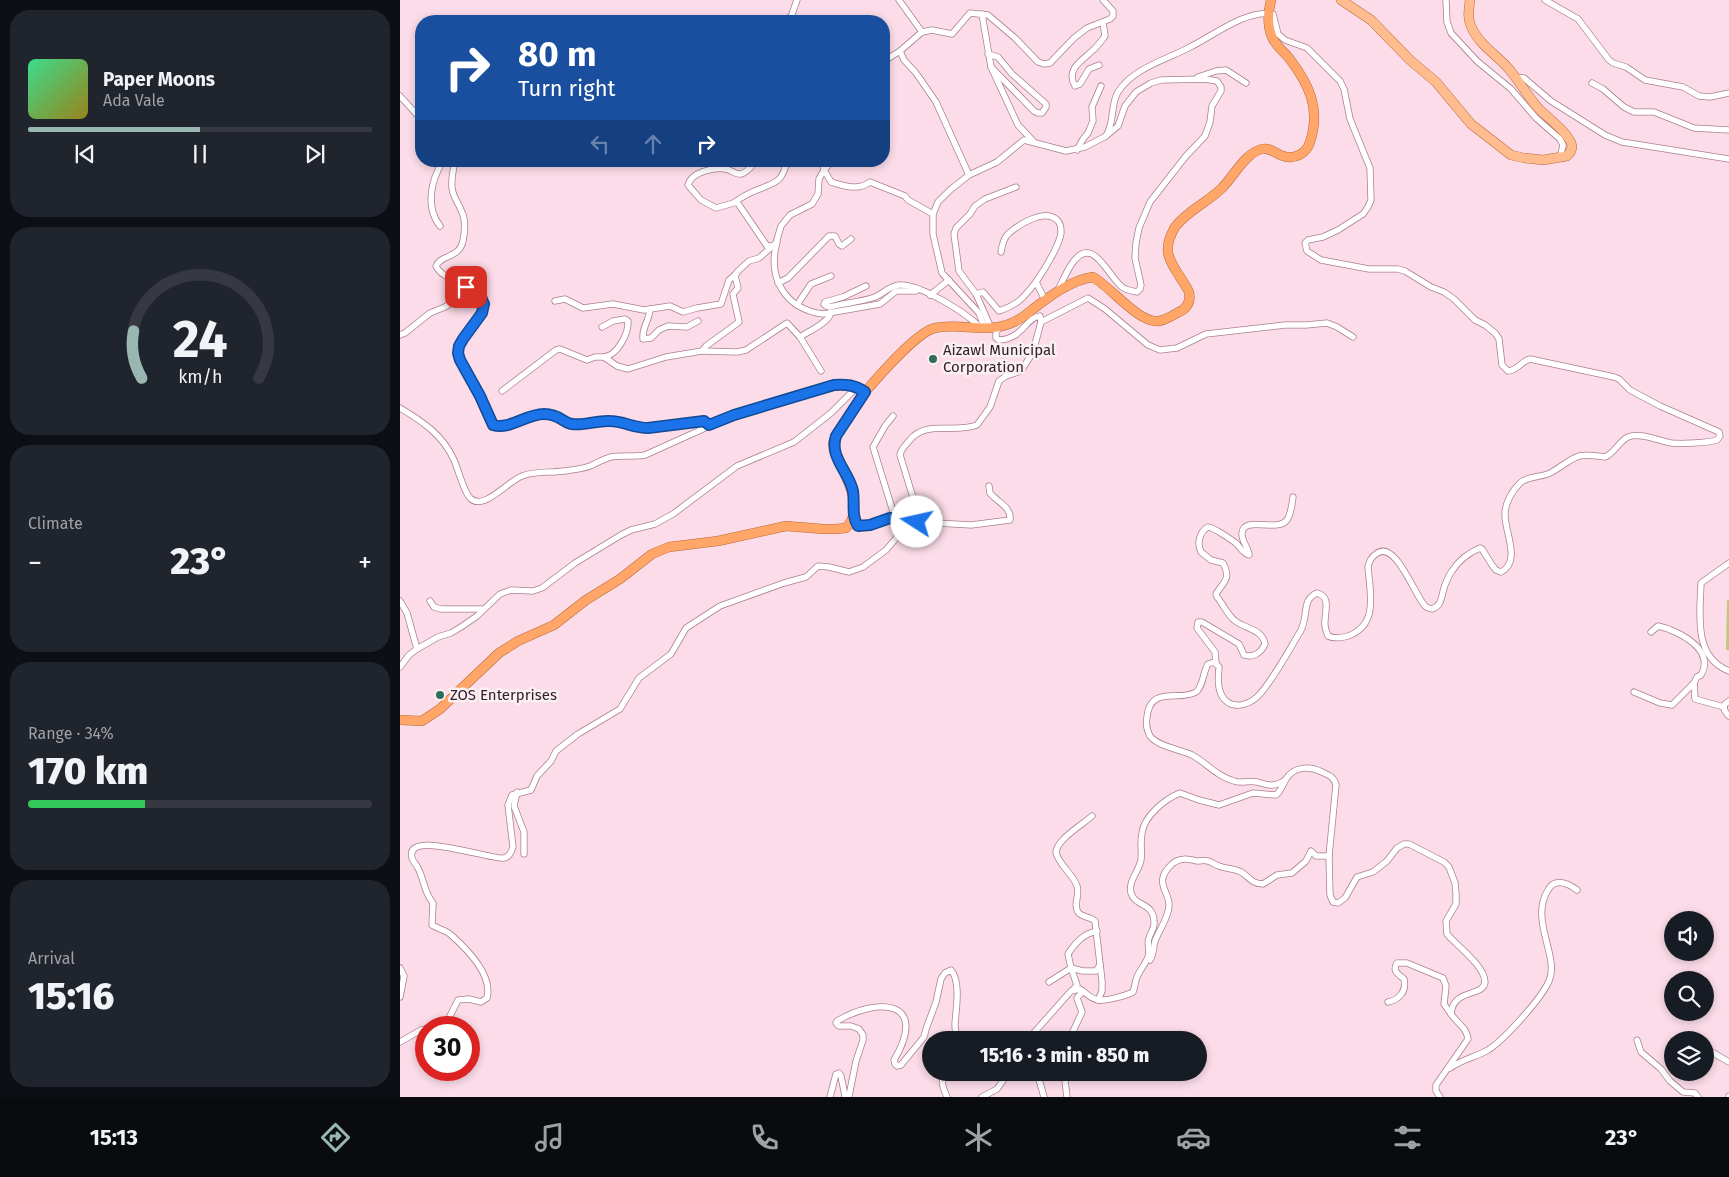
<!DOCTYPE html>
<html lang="en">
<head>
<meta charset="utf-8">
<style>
  :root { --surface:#171b24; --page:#20242c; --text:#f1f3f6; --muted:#9ea1a6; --line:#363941; --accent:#99b7b1 }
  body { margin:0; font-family:"Fira Sans",sans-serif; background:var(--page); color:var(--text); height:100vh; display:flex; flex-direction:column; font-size:19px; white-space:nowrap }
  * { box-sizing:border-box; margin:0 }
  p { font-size:16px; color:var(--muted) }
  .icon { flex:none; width:28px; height:28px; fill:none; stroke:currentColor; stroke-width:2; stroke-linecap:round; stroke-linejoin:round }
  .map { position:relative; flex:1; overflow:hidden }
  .side { display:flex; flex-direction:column; gap:10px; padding:10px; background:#0d0f14; width:400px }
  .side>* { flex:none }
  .hud { position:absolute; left:15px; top:15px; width:475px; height:152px; border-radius:20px; box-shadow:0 2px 8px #0003; background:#1a4fa0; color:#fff; overflow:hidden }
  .buttons { position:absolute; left:1264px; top:911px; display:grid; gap:10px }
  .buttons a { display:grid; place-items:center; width:50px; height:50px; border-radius:50%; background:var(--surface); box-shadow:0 2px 8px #0003; font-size:25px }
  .speed { position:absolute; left:15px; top:1016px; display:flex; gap:10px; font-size:25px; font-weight:700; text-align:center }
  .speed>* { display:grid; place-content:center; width:65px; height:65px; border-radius:50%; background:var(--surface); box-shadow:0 2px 8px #0003; line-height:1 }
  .speed .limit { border:8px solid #d22; background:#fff; color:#111 }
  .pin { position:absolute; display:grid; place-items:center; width:42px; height:42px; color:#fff; margin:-21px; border-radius:10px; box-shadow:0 2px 8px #0006 }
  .me { position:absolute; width:55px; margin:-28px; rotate:280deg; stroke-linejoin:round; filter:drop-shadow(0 0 4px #0008) }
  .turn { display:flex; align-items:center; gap:18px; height:105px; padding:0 20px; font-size:22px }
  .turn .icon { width:65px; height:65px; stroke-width:2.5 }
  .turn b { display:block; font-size:35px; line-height:42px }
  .lanes { display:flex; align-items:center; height:48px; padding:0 20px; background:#0003; justify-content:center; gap:25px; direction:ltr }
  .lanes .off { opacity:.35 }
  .big { font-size:38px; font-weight:800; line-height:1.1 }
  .side .card { flex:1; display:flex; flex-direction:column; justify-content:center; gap:8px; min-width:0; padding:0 18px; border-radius:20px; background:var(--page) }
  .side .dial { align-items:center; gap:0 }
  .dial svg { height:130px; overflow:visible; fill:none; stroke:var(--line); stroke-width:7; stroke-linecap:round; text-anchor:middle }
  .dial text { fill:var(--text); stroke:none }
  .song { display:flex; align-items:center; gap:15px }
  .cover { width:60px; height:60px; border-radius:8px; background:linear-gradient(135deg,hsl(150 70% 55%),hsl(50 70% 35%)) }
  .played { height:5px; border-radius:2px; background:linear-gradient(90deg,var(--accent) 50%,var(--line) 50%) }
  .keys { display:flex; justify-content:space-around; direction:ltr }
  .heat { display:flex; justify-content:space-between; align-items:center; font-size:28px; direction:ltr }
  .charge { height:8px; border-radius:4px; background:linear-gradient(90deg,#34c759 34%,var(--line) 0) }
  .trip { position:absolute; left:522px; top:1031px; width:285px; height:50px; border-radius:25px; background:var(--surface); box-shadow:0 2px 8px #0003; font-weight:800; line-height:50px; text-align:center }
  .menu { display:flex; height:80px; justify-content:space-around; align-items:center; background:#090b0e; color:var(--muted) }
  .menu .icon { width:35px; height:35px }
  .menu .on { color:var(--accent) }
  .menu b { font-size:22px; color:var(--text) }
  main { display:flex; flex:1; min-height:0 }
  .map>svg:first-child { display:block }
</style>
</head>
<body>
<main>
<section class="side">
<div class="card">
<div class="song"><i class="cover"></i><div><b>Paper Moons</b><p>Ada Vale</p></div></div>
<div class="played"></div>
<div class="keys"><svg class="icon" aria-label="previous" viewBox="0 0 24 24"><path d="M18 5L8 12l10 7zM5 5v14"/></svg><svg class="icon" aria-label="pause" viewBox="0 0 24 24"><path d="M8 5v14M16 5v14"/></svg><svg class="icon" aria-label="next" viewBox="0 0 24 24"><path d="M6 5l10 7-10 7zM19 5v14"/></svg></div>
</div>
<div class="card dial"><svg viewBox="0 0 100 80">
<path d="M14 69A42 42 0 1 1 86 69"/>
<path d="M14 69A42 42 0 0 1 9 40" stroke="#99b7b1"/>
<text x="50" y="56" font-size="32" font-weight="700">24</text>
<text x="50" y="72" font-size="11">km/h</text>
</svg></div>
<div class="card"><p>Climate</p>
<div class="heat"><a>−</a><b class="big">23°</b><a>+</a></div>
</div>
<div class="card"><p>Range · 34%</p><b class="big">170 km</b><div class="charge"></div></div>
<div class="card"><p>Arrival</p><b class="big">15:16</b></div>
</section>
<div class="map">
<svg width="1329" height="1097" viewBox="0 0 1329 1097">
  <rect width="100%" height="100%" fill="#fbdce8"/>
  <!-- green -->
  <path fill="#c2c879" d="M1327,600h2v50h-3z"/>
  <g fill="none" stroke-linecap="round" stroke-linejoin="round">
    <defs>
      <g id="minor">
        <path d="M499,0l23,32"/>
        <path d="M1046,0l1,22 4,11 26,28 34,28 25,29 24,21 3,6 -2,9 2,4"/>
        <path d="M1145,0l33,19 31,41 4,3 13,4 19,13 38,7 16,9 11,1 19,-4"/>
        <path d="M582,14l9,53 27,58 15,16"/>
        <path d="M379,21l12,-4 6,-17"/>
        <path d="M500,51l4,9 12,13 20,29 33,73"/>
        <path d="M588,54l10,3 14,17 34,30v3l-4,6h-4l-4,-2 -43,-44"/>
        <path d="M484,61l16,-10 22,-19 10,-2 20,4 18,-21 18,2 27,23 23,24 6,2 6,-1 24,-25 13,-10 23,-9 3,-3v-5l-10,-11"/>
        <path d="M699,65l-10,4 -9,15 -5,2c-10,-17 8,-26 17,-35 6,-5 9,-10 13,-15l-2,-14"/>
        <path d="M798,77l18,-6 10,-1 20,13"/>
        <path d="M1115,77l9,1 27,23 54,34 17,7 107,17"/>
        <path d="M1192,83l11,6 21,18 10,5h20l40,16 35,2"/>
        <path d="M0,96l21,23"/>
        <path d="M706,136c9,-14 4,-31 12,-44 16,-25 49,-32 74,-46 22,-11 55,-37 81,-32l5,20 7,6 22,8 33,33 4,8 6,30 20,49 1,32 -3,7 -5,7 -25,16 -15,7 -15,3 -3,3 2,8 14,9 48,9h29l7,2 26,16 13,5 10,7 21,21 10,5 10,8 4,6 3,26 6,6c11,-1 13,-10 22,-12l84,18 5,2 11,11 30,16 59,26 1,4 -3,4c-10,3 -36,4 -46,3 -12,-2 -31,-11 -43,-6 -9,4 -13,16 -23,20 -31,-5 -28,0 -53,15 -10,6 -23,3 -32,11 -8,8 -15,20 -15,31 -1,17 17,47 -4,58l-5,-2 -4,-5 -10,-16 -2,-1c-12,5 -21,12 -28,23 -3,4 -5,9 -7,14 -4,10 -2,20 -13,24 -3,-1 -5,-1 -7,-3 -10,-10 -30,-68 -49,-52 -5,3 -7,8 -8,13 2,26 11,58 -20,69 -7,2 -14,3 -20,0 -2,-5 -4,-10 -3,-15 0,-11 6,-24 -8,-28 -13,6 -10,16 -13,28 -1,4 -2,8 -4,11 -11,18 -29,52 -43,65 -9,8 -23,12 -32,3 -8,-8 -7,-22 -6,-33l-5,-5 -6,2c-5,8 -5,23 -12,28 -17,10 -46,-7 -49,25 -1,6 0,14 3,19 7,10 31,14 42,19 15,8 24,21 42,26 8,3 15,-1 23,1 11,3 17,6 28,-2"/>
        <path d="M677,150l6,-11 5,-6 5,-12 -1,-14 9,-21"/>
        <path d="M55,161c-2,9 -4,18 -3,27 1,9 6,14 9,22 5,9 4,21 2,31 -4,18 -22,13 -27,25 7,16 45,20 48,37 3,16 -24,31 -26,46 -2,15 17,35 22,48 5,9 7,20 13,28 17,5 33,-11 51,-11 16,0 19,9 28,10 13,2 26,-4 38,-3 13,0 24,7 38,7l56,-7 5,4"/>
        <path d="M352,161l-1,6c-2,2 -6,6 -10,7 -5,1 -10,-4 -15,-5 -12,-2 -35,3 -38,16l13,15 15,8 21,-6 28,41 2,3h5"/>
        <path d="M423,161l1,9 7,12c14,4 27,9 39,0l35,14 3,4 25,14"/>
        <path d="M335,202c7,-5 14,-9 22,-12 19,-8 25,-7 30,-29"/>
        <path d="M40,226c-15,-19 -9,-46 3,-65"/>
        <path d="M377,242c-10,36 8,67 46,72l57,-10 16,-13h20"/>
        <path d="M601,252c1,-6 2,-13 7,-18 10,-9 35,-25 48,-15 5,4 5,9 5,14 -2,14 -17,37 -25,49l9,18"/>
        <path d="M378,283l10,-5 41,-42h6l4,8 3,2 9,-7"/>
        <path d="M466,286l-23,11 -18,5 -1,2 2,2 4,1c15,-4 31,-5 45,-10 9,-4 14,-11 24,-12 20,-2 67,28 81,42"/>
        <path d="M576,294l7,-2 16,19c20,-7 24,-13 37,-29"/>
        <path d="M530,295l19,-15"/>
        <path d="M155,301l10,-2 18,9 30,-4 31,6 26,-4 13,6 14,-4 24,-4 8,-24 7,-6"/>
        <path d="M397,305l14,-21 20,-8"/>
        <path d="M250,309c-1,14 -8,16 -7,30l8,-1 8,-8 9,-4 19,1 11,-6"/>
        <path d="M202,327l11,-6 12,-2 3,2c1,12 -11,35 -24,36"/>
        <path d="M599,327l-3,6v5l3,2c24,-1 27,-23 41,-24l1,6"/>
        <path d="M591,328l-15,-34 -17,-23 -5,-37 2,-6 14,-14 5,-8 10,-7 31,-12"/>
        <path d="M585,329l-6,-16 -37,-40 -9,-39v-20l5,-12 12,-12 19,-15 28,-13 27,-22 42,11 19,-4 21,-11 12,-10 7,-20 11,-14 15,-9 10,-3 44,-1 12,2 4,6v4l-9,15 -2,16 -5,14 -19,20 -36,46 -11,26 -3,15 -1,15 6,27 -1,4 -3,3c-5,-1 -11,-2 -15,-5 -15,-12 -30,-55 -51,-22 -5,8 -9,17 -13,25"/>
        <path d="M0,335l5,-2 25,-20 15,-6 9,-6 12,-14"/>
        <path d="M400,337c9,-6 28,-14 31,-24"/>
        <path d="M302,351l35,1 9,-2 41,-27 13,14 21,34"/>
        <path d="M102,391l54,-41 4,-1 27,11 8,-3h9l13,9 11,3 38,-12 36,-6 4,-5 33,-24 -6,-28 5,-6 -3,-12 2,-4 12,-11 10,-3 17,-15 5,-17 9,-11 22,-11 6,-10 1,-15 5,-9 8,-9"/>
        <path d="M0,408c22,13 43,27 54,52 4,9 10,32 16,38 13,14 38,-17 52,-22 12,-5 28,-3 42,-5 8,-1 18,-2 26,-5 7,-3 13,-7 21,-9 11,-2 23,0 34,-2l89,-40 100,-30c12,-1 21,0 31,7"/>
        <path d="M493,416l-8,10 -12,21 22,71 7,3 69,4 39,-5c2,-13 -13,-18 -20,-27l-1,-7"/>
        <path d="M453,518l5,8 37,-8"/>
        <path d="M1329,563l-28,20c-1,31 -8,74 28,88"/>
        <path d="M0,601l7,12 10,36"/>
        <path d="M30,601l4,6 7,2h42"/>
        <path d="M1251,632l7,-6c19,4 58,23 43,49l-4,2 -3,6 1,16 29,8"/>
        <path d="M816,663l-1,-11 -18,-24 1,-6h4l37,22 5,11c9,3 17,-2 21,-11 -3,-16 -21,-15 -31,-24 -7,-6 -11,-16 -17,-23l-1,-3c9,-14 15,-15 7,-31l-12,-3 -10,-8c-4,-8 -2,-20 7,-25 5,0 24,13 29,17 4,5 6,9 12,11 0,-7 -8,-14 -7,-22 2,-18 35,0 45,-13 4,-6 5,-15 6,-23"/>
        <path d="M0,667l9,-12 8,-6 21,-12 13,-4 10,-6 16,-11 23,-22 11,-4 22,1 9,-3 33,-25 46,-28 10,-5 24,-6 18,-10 64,-48 57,-24 37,-29 26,-26"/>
        <path d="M1234,692l26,11 12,2 22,-22"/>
        <path d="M1329,701l-4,3c-2,5 0,8 4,12"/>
        <path d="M117,792l-3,14 10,26v22"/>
        <path d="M692,816c-10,9 -36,24 -36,37 4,13 17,21 21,33 3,9 -4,19 1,26 4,6 12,4 17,9l7,60v10l-4,9"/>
        <path d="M750,960c4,-6 3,-12 5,-19 4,-11 13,-22 14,-35 1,-15 -17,-23 3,-42 8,-7 16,-5 25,-3 4,0 7,-1 11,0 4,1 7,4 11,5 7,3 15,2 22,6 10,6 9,11 22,12l14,-9 15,-2 14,-12 5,-10 5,5h13"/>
        <path d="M0,968l4,8 -4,21"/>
        <path d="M649,982l22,-14 12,3h13l4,-6"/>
        <path d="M673,990l4,-5 -6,-17 -3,-14c8,-12 15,-20 29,-23"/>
        <path d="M988,1002c11,-2 19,-11 16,-23 -6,-5 -12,-8 -7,-16h10l36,15 3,8 -2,18 7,10"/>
        <path d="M35,1028l13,-8 10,-20 11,-1 12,3 6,-4c6,-23 -21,-50 -37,-64 -5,-4 -12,-5 -18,-9l1,-22c-9,-10 -9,-24 -15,-35 -2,-4 -5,-6 -6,-10 -8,-30 81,3 92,0 5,-1 7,-5 9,-11l-5,-42 4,-10 19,-5 6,-14 14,-15 5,-10 22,-17 42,-25 19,-31 32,-24 15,-26 34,-22 64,-23 22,-6 12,-11 11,1 20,5 14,-5 23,-17 12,-14 16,-8 3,-6 -2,-18 -15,-49c1,-6 5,-9 9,-14 17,-22 45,-7 68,-16l13,-18 9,-26 7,-5 15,-5 7,-11 5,-8 8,-30 47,-24 17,11 43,36 12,5 17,-2 29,-14 79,-9h21l21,-2 10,4 16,10"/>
        <path d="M630,1040l2,-5 39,-44 9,-2c6,4 11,10 18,11 8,1 27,-4 35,-8 2,-5 2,-10 4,-15 3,-8 11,-15 12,-24 0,-5 -2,-10 0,-15 2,-7 6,-9 5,-17 -1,-19 -19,-14 -23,-28 -3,-12 8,-22 10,-33 1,-9 -1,-18 1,-27 2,-17 23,-34 38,-40l19,7 20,5 34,-12 23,2c5,-4 7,-11 10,-16 8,-13 24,-13 36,-7 7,3 12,5 14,13l-7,71 1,39 3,7 5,1 7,-5 12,-21 16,-5 14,-11 10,-13 7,-4h5l35,18 5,5 6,16 1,10v11l-10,17 1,13c9,11 38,32 38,48 -1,15 -32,6 -34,32 6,9 16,14 17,25l-32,46v6l4,6"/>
        <path d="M669,1040l13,-28 -5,-14 6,-7"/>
        <path d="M1237,1040l4,12 20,17 9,12 13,11 12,1 3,4"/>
        <path d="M0,1042l21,-12 5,-1"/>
        <path d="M1305,1046l5,5 19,11"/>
        <path d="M1050,1068c13,-9 26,-11 38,-18 17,-11 53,-51 61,-69 11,-24 -20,-61 -1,-91 2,-3 3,-6 8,-7 7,-2 16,3 21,7"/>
        <path d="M545,1072c-5,11 -2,15 2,25"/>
        <path d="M637,1072l7,25"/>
        <path d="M664,1072l3,25"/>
        <path d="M430,1097l6,-23 3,-1 2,3 4,20h4l7,-35 7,-21v-5l-4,-6 -8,-3h-12l-3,-3 1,-2c43,-25 92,-20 57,39l1,4 2,2 4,-1 23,-28 2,-8 10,-27 5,-23 4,-6 6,-3c10,11 5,40 4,54 0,5 1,11 1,16"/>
        <path d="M582,1097l15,-8 12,-17"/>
        <path d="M1329,1097v-1"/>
      </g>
      <path id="primary" d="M941,0l30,20 39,40 26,22 35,42 40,31 13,3 19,2 24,-4c3,-3 5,-5 5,-10 -2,-12 -24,-28 -33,-37 -11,-12 -19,-27 -30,-40 -12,-14 -31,-25 -38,-43 -4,-8 -2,-17 -1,-26"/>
      <path id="trunk" d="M0,720l22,1 18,-12 59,-56 19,-12 36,-16 32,-25 34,-21 32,-25 17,-7 49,-6 68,-15 37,3h13l10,-1c21,-21 -4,-57 -12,-78l-1,-7 3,-7c10,-15 19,-31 30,-45 12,-14 52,-60 69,-63 27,-6 51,7 79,-6 7,-3 13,-8 19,-13 17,-13 38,-29 60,-32 18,10 46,47 66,44 6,-1 13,-5 18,-8 10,-4 14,-11 12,-21 -5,-11 -20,-28 -21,-40 -1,-8 3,-18 7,-25 12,-16 33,-25 47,-39 12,-12 23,-35 40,-39 8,-2 14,5 21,7 12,4 24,-3 27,-14 11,-33 -1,-58 -21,-84 -6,-7 -13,-12 -17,-21 -5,-12 -4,-25 -1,-37"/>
    </defs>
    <!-- minor casing -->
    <use href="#minor" stroke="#ac7e91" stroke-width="7"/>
    <!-- primary casing -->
    <use href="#primary" stroke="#b8693a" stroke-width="10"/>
    <!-- trunk casing -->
    <use href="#trunk" stroke="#b8693a" stroke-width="10"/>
    <!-- minor -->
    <use href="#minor" stroke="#fff" stroke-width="5.5"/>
    <!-- primary -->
    <use href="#primary" stroke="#ffbc8e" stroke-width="9"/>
    <!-- trunk -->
    <use href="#trunk" stroke="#ffa668" stroke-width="9"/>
  </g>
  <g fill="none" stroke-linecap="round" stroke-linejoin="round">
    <defs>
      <path id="route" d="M66,287l15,10 3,7 -2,9 -19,26 -4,7 -1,7 2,7 20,36 13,29c17,5 33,-11 51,-11 16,0 19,9 28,10 12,2 26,-4 38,-3 13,0 24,7 38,7l56,-7 5,4 25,-10 100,-30c12,-1 21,0 31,7l-29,44c-7,21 13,36 17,55 2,13 -2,24 5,35l12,-1 20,-7 27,4"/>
    </defs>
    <!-- route casing -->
    <use href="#route" stroke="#114b97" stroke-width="12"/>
    <!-- route -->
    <use href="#route" stroke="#1a73e8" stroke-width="9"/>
  </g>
  <!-- markers -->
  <g fill="#2e6d5c" stroke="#faf0f4" stroke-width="2">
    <circle cx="533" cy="359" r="5"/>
    <circle cx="40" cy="695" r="5"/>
  </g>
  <g text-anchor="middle" stroke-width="5" stroke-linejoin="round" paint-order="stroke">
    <!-- poi labels -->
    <g font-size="15" fill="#332129" stroke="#faf0f4" text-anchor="start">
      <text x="543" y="355">Aizawl Municipal<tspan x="543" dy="17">Corporation</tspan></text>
      <text x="50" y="700">ZOS Enterprises</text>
    </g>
  </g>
</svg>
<div class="buttons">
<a><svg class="icon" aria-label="sound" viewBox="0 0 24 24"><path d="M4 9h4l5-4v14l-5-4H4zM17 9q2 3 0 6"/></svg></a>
<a><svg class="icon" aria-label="search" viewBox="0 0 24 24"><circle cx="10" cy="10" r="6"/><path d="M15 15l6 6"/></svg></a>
<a><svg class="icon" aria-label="layers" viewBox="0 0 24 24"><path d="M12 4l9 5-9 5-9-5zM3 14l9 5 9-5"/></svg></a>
</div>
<div class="speed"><div class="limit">30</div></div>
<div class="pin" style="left:66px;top:287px;background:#d93025"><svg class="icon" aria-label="arrive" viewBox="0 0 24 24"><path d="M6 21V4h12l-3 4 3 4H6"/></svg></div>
<svg class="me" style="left:517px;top:522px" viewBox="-20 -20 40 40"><circle r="19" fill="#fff"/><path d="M0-13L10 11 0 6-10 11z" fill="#1a73e8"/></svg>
<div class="trip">15:16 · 3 min · 850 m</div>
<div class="hud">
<div class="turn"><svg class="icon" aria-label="right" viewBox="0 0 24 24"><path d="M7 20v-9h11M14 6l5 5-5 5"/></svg><div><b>80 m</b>Turn right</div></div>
<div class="lanes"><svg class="icon off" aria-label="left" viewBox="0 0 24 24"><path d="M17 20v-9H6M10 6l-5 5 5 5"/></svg><svg class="icon off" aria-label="ahead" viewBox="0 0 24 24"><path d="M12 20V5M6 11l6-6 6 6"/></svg><svg class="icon" aria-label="right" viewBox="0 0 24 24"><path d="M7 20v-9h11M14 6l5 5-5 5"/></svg></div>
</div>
</div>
</main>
<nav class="menu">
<b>15:13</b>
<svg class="icon on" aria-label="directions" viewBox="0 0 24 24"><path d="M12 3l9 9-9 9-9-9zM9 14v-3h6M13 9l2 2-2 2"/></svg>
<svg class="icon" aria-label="music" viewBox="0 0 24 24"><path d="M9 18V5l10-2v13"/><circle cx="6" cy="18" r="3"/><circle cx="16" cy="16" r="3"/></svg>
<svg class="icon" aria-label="phone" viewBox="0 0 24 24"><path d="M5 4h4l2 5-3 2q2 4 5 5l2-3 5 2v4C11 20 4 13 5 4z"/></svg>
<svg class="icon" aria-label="climate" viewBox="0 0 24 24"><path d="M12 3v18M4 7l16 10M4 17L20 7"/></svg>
<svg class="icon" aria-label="car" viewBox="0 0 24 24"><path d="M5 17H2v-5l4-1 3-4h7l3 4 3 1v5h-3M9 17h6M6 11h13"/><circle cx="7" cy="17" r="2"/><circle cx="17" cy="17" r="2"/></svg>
<svg class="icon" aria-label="filters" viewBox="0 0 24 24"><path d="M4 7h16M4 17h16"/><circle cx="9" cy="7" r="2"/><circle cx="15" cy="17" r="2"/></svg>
<b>23°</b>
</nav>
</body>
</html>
